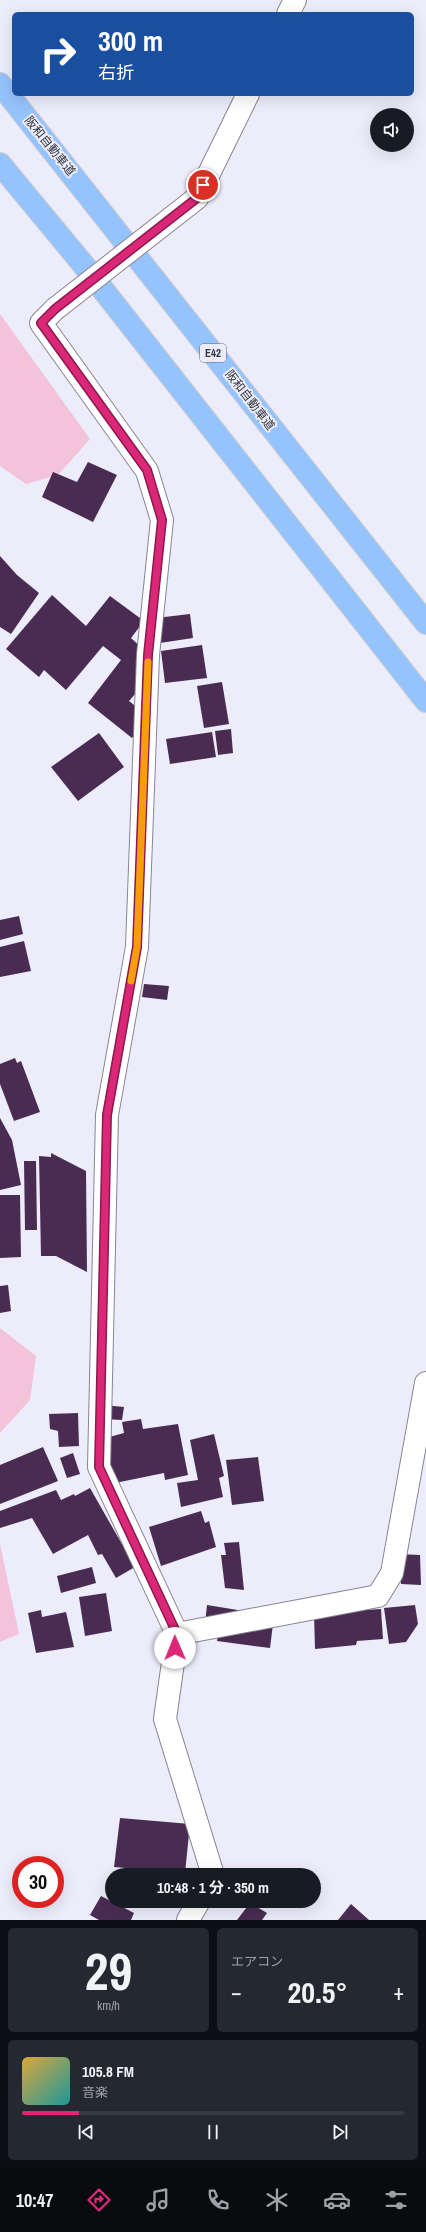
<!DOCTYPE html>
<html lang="ja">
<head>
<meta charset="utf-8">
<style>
  :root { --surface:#171b24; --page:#242831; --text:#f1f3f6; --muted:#9ea1a6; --line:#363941; --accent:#db2777 }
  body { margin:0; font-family:"Archivo Narrow","Noto Sans JP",sans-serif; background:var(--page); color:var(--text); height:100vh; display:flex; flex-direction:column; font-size:15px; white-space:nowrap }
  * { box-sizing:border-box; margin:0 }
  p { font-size:13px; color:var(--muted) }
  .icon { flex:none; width:22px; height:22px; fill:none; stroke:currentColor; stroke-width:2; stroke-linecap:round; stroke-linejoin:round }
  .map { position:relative; height:1920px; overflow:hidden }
  .drawer { display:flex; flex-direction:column; gap:8px; padding:8px; background:#0d0f14; flex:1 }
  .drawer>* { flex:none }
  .guide { position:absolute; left:12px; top:12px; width:402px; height:84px; border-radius:6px; box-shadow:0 4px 16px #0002; background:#1a4fa0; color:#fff; overflow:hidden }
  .buttons { position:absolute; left:370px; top:108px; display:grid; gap:8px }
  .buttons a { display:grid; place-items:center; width:44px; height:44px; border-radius:50%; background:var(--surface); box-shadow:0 4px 16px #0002; font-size:20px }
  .speed { position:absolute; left:12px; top:1856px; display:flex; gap:8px; font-size:20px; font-weight:700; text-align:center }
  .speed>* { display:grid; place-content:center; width:52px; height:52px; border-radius:50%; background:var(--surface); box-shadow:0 4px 16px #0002; line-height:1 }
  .speed .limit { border:6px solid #d22; background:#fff; color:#111 }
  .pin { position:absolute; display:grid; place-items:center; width:34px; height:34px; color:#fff; margin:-17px; border:2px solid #fff; border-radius:50%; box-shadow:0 1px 4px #0007 }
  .me { position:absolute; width:44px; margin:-22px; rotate:359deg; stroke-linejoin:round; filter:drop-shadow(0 0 3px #0008) }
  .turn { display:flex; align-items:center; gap:14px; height:84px; padding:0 20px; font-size:18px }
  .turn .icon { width:52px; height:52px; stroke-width:2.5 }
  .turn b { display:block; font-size:28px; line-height:34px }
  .big { font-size:30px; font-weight:700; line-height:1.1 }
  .drawer .card { flex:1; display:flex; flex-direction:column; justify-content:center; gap:6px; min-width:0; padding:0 14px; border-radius:6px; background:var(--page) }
  .drawer .dial { align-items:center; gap:0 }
  .dial b { font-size:52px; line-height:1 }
  .song { display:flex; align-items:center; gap:12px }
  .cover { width:48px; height:48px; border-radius:6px; background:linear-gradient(135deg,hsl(40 70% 55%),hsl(180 70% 35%)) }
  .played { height:4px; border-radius:2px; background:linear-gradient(90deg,var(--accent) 15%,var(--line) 15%) }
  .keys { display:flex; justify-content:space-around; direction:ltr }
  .heat { display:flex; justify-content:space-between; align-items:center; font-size:22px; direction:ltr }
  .drawer .tiles { flex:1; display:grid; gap:8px; grid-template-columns:1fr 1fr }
  .card:last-child { grid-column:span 2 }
  .trip { position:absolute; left:105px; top:1868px; width:216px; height:40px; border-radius:20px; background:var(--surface); box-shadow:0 4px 16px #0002; font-weight:700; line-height:40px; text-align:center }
  .tab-bar { display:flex; height:64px; justify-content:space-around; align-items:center; background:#090b0e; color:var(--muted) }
  .tab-bar .icon { width:28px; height:28px }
  .tab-bar .active { color:var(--accent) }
  .tab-bar b { font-size:18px; color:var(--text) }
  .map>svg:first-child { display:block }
</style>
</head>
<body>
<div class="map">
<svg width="426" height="1920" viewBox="0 0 426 1920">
  <rect width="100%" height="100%" fill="#ececfb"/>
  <!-- green -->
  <g fill="#f3c3d9">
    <path d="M0,314l90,125 -32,36 -32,9 -26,-18z"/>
    <path d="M0,1328l36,28 -6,44 -30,33z"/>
    <path d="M0,1544l19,90 -19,8z"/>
  </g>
  <!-- building -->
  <g fill="#4a2c53">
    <path d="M88,462l29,13 -24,47 -51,-25 11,-25 24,10z"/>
    <path d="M0,556l17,19 22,18 -28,41 -11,-7z"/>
    <path d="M52,595l34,31 24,-30 34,25 -13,17 13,12v34l-15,17 19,15 -16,22 -44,-35 33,-43 -18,-14 -37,44 -22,-20 -5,7 -33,-28z"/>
    <path d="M190,614l3,24 -33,5 -4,-25z"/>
    <path d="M202,645l5,33 -42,5 -4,-32z"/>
    <path d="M222,682l7,42 -25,4 -7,-42z"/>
    <path d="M231,729l2,24 -15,2 -3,-24z"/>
    <path d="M212,732l4,25 -46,7 -4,-25z"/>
    <path d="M99,733l25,34 -46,34 -27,-34z"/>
    <path d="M19,916l4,18 -23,6v-20z"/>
    <path d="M24,941l7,30 -31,6v-30z"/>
    <path d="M144,984l25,2 -2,14 -25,-3z"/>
    <path d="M15,1058l2,5 4,-2 19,51 -26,9 -14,-37v-20z"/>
    <path d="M0,1118l12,22 9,45 -21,5z"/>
    <path d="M51,1153l35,18 1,101 -31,-16h-15l-2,-100 12,1z"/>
    <path d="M24,1161h12l1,69h-12z"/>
    <path d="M0,1195h20l1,62 -21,1z"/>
    <path d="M8,1285l3,26 -11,2v-27z"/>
    <path d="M104,1405l20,2 -2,13 -19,-1z"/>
    <path d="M78,1413l1,33 -20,1 -1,-16 -8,-2 -1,-15z"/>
    <path d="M141,1419l2,10 35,-5 10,51 -23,5 -1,-7 -54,11 -8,-45 22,-6 -2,-11z"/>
    <path d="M214,1434l10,42 -5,2 4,19 -42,10 -4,-24 21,-3 -8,-40z"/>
    <path d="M43,1447l15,34 -58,23v-39z"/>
    <path d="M73,1453l7,21 -13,4 -7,-20z"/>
    <path d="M258,1457l6,44 -32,4 -6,-45z"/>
    <path d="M90,1488l45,79 -19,11 -14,-24 -4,1 -10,-20 -35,19 -21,-36 -32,10v-17l56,-21 5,10 13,-6 1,2z"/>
    <path d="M201,1511l4,12 4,-2 7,26 -55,19 -12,-39z"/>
    <path d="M239,1542l5,48 -19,-2 -4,-33h5l-2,-12z"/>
    <path d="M398,1554l22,1 1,30 -20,-1z"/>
    <path d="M92,1567l4,16 -35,10 -4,-17z"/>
    <path d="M106,1593l6,38 -27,5 -6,-39z"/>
    <path d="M207,1605l67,11 -4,32 -53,-7 1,-7 -14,-2z"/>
    <path d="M415,1605l3,19 -12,18 -17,2 -5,-36z"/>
    <path d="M381,1609l2,30 -26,2 -1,4 -41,4 -1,-36z"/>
    <path d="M41,1610l1,7 24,-5 8,35 -38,6 -8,-40z"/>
    <path d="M120,1818l70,6 -5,49 -71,-6z"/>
    <path d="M101,1896l33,17 -3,7h-32l-9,-5z"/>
    <path d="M250,1903l17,10 -5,7h-25z"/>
    <path d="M351,1904l18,16h-31z"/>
  </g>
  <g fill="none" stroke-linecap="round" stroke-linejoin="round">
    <defs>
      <g id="street">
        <path d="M288,14l7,-14"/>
        <path d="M197,198l51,-104"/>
        <path d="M55,309l-14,14 106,148 15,49 -14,135 -11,292 -30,168 -8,352 78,167 -12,85 48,156"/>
        <path d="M177,1634l201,-38 14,-23 34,-190"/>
        <path d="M188,1920l11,-19"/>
      </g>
      <g id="highway">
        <path d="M0,84l426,539"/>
        <path d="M0,164l82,99 344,438"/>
      </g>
    </defs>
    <!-- street casing -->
    <use href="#street" stroke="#858593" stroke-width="24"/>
    <!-- highway casing -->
    <use href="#highway" stroke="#cfcfd0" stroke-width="24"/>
    <!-- street -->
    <use href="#street" stroke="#fff" stroke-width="22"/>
    <!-- highway -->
    <use href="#highway" stroke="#95c3fc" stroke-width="22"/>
    <defs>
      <path id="street-bridge" d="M55,309l142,-111"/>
    </defs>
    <!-- street-bridge casing -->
    <use href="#street-bridge" stroke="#858593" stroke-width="24" stroke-linecap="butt"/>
    <!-- street-bridge -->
    <use href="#street-bridge" stroke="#fff" stroke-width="22"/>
  </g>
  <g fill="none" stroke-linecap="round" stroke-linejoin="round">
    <defs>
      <path id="route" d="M175,1648l2,-14 -78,-167 8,-352 30,-168 11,-292 14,-135 -15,-50 -106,-147 14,-14 142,-111 6,-13"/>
    </defs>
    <!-- route casing -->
    <use href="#route" stroke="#8e194d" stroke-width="10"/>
    <!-- route -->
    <use href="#route" stroke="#db2777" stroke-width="7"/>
    <!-- slow -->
    <path stroke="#f59e0b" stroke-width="7" d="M131,981l6,-34 11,-285"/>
  </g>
  <g text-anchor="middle" stroke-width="4" stroke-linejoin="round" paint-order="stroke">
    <!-- shield labels -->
    <rect fill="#ececfb" stroke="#6c6c75" stroke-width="1" x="200" y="344" width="26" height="18" rx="3"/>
    <g font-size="11" font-weight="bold" fill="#35353b">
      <text x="213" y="357">E42</text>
    </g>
    <!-- street labels -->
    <g font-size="12" fill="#35353b" stroke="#ececfb">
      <text transform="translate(50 146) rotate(51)" y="4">阪和自動車道</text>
      <text transform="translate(250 400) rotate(52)" y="4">阪和自動車道</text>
    </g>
  </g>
</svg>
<div class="buttons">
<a><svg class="icon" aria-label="sound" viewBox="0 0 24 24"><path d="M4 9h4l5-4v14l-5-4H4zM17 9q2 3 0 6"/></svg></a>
</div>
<div class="speed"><div class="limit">30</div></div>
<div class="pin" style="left:203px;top:185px;background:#d93025"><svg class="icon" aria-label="arrive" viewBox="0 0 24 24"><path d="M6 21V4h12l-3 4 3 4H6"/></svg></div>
<svg class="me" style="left:175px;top:1648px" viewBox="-20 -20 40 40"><circle r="19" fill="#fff"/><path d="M0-13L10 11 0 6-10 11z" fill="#db2777"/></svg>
<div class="trip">10:48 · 1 分 · 350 m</div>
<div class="guide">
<div class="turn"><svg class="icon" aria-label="right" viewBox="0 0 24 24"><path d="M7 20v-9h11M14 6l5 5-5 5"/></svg><div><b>300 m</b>右折</div></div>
</div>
</div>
<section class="drawer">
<div class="tiles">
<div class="card dial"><b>29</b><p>km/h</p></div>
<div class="card"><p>エアコン</p>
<div class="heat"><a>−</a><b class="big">20.5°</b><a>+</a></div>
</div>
<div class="card">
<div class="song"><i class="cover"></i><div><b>105.8 FM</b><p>音楽</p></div></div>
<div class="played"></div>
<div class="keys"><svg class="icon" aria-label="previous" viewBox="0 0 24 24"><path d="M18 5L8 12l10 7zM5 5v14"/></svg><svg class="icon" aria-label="pause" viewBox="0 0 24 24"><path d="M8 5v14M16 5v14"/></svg><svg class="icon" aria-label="next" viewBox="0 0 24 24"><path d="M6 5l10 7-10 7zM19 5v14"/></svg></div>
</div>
</div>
</section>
<nav class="tab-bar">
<b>10:47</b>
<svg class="icon active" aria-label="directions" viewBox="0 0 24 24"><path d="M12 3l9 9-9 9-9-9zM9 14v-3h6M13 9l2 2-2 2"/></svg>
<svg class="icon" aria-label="music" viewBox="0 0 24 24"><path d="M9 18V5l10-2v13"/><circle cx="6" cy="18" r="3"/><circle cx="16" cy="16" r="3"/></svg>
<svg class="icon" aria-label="phone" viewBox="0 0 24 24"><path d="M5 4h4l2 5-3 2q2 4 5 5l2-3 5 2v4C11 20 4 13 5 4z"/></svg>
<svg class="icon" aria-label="climate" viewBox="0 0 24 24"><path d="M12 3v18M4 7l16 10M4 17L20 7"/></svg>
<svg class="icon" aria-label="car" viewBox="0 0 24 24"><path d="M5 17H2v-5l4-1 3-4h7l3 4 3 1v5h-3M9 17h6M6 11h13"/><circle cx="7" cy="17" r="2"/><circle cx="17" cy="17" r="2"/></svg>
<svg class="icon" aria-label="filters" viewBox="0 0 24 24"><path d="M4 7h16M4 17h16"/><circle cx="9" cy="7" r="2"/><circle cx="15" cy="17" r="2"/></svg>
</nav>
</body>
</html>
